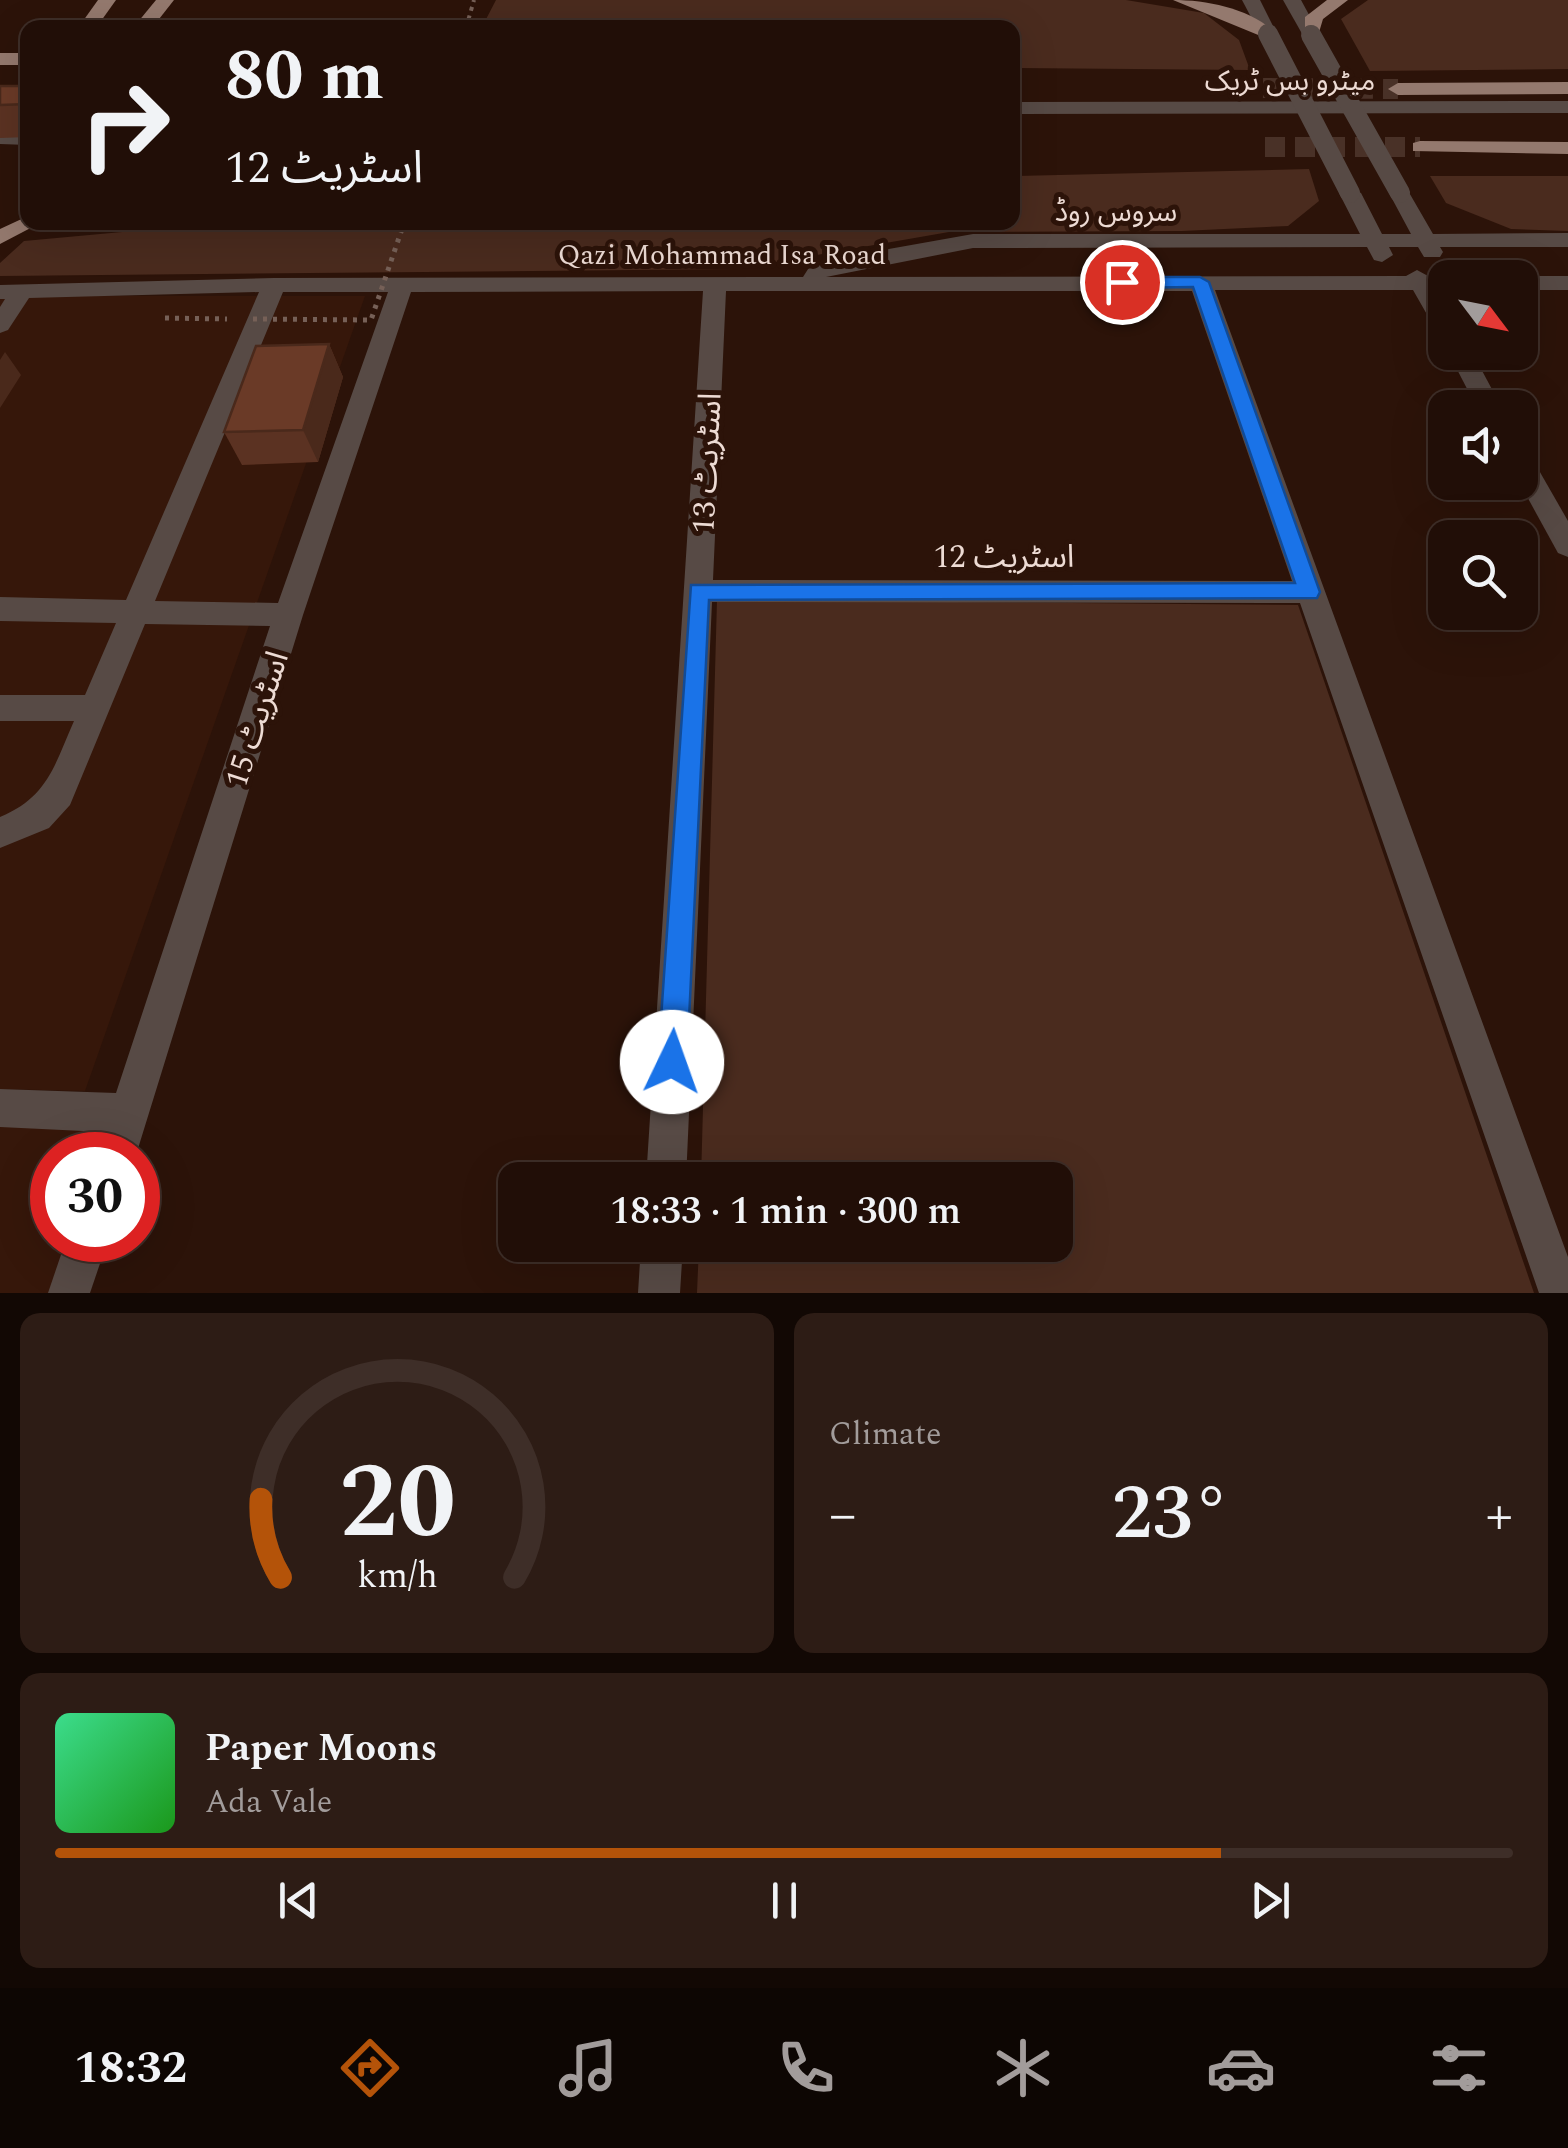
<!DOCTYPE html>
<html lang="en">
<head>
<meta charset="utf-8">
<style>
  :root { --surface:#210e07; --page:#2d1c15; --text:#f1f3f6; --muted:#a29c9b; --line:#3e2e28; --accent:#b45309 }
  body { margin:0; font-family:Spectral,"Noto Sans Arabic",serif; background:var(--page); color:var(--text); height:100vh; display:flex; flex-direction:column; font-size:38px; white-space:nowrap }
  * { box-sizing:border-box; margin:0 }
  p { font-size:32px; color:var(--muted) }
  .icon { flex:none; width:55px; height:55px; fill:none; stroke:currentColor; stroke-width:2; stroke-linecap:round; stroke-linejoin:round }
  .map { position:relative; height:1293px; overflow:hidden }
  .sheet { display:flex; flex-direction:column; gap:20px; padding:20px; background:#120804; flex:1 }
  .sheet>* { flex:none }
  .banner { position:absolute; left:20px; top:20px; width:1000px; height:210px; border-radius:20px; box-shadow:0 10px 40px #0002,0 0 0 2px var(--line); background:#210e07; color:var(--text); overflow:hidden }
  .needle { width:65px; rotate:122deg }
  .controls { position:absolute; left:1428px; top:260px; display:grid; gap:20px }
  .controls a { display:grid; place-items:center; width:110px; height:110px; border-radius:20px; background:var(--surface); box-shadow:0 10px 40px #0002,0 0 0 2px var(--line); font-size:50px }
  .speed { position:absolute; left:30px; top:1132px; display:flex; gap:20px; font-size:50px; font-weight:700; text-align:center }
  .speed>* { display:grid; place-content:center; width:130px; height:130px; border-radius:50%; background:var(--surface); box-shadow:0 10px 40px #0002,0 0 0 2px var(--line); line-height:1 }
  .speed .limit { border:15px solid #d22; background:#fff; color:#111 }
  .pin { position:absolute; display:grid; place-items:center; width:85px; height:85px; color:#fff; margin:-42px; border:5px solid #fff; border-radius:50%; box-shadow:0 2px 10px #0007 }
  .me { position:absolute; width:110px; margin:-55px; rotate:3deg; stroke-linejoin:round; filter:drop-shadow(0 0 8px #0008) }
  .turn { display:flex; align-items:center; gap:35px; height:210px; padding:0 40px; font-size:45px }
  .turn .icon { width:130px; height:130px; stroke-width:2.5 }
  .turn b { display:block; font-size:70px; line-height:85px }
  .big { font-size:75px; font-weight:600; line-height:1.1 }
  .sheet .tile { flex:1; display:flex; flex-direction:column; justify-content:center; gap:15px; min-width:0; padding:0 35px; border-radius:20px; background:var(--page) }
  .sheet .dial { align-items:center; gap:0 }
  .dial svg { height:260px; overflow:visible; fill:none; stroke:var(--line); stroke-width:7; stroke-linecap:round; text-anchor:middle }
  .dial text { fill:var(--text); stroke:none }
  .song { display:flex; align-items:center; gap:30px }
  .cover { width:120px; height:120px; border-radius:15px; background:linear-gradient(135deg,hsl(150 70% 55%),hsl(120 70% 35%)) }
  .played { height:10px; border-radius:5px; background:linear-gradient(90deg,var(--accent) 80%,var(--line) 80%) }
  .keys { display:flex; justify-content:space-around; direction:ltr }
  .heat { display:flex; justify-content:space-between; align-items:center; font-size:55px; direction:ltr }
  .sheet .tiles { flex:1; display:grid; gap:20px; grid-template-columns:1fr 1fr }
  .tile:last-child { grid-column:span 2 }
  .trip { position:absolute; left:498px; top:1162px; width:575px; height:100px; border-radius:20px; background:var(--surface); box-shadow:0 10px 40px #0002,0 0 0 2px var(--line); font-weight:600; line-height:100px; text-align:center }
  .tabs { display:flex; height:160px; justify-content:space-around; align-items:center; background:#0d0603; color:var(--muted) }
  .tabs .icon { width:70px; height:70px }
  .tabs .on { color:var(--accent) }
  .tabs b { font-size:45px; color:var(--text) }
  .map>svg:first-child { display:block }
</style>
</head>
<body>
<div class="map">
<svg width="1568" height="1293" viewBox="0 0 1568 1293">
  <rect width="100%" height="100%" fill="#2c1309"/>
  <!-- built -->
  <g fill="#36170a">
    <path d="M0,296h365l-280,795 -85,-2z"/>
    <path d="M0,1110l130,3 -14,42h-64v85h35l-18,53h-69z"/>
  </g>
  <!-- green -->
  <g fill="#4a2b1e">
    <path d="M496,0h630l78,13 35,27 11,30 -237,-2 -1,-40 -530,-1z"/>
    <path d="M1368,0h200v69l-198,2 -29,-52z"/>
    <path d="M1309,169l10,32 -31,25 -106,5 -233,1 -213,37 -736,7v-13l24,-22 207,-19h781l1,-46z"/>
    <path d="M1430,176h138v55l-57,-2 -65,-26z"/>
    <path d="M717,600l581,5 236,688h-837l2,-48h356v-65h-354z"/>
  </g>
  <g fill="none" stroke-linecap="round" stroke-linejoin="round">
    <!-- major-tunnel -->
    <g stroke="#493127" stroke-width="20" stroke-dasharray="20 10" stroke-linecap="butt">
      <path d="M1263,88l135,1"/>
      <path d="M1265,147h155"/>
    </g>
    <!-- path-far1 -->
    <path stroke="#766057" stroke-width="4" stroke-dasharray="4 5" stroke-linecap="butt" d="M466,28l8,-28"/>
    <!-- path -->
    <path stroke="#766057" stroke-width="5" stroke-dasharray="4 6" stroke-linecap="butt" d="M165,318l62,1"/>
    <!-- minor -->
    <g fill="#574a45" fill-rule="evenodd">
      <path d="M1242,0h18l17,34 -3,4h-12z"/>
      <path d="M1283,0h18l19,35 -3,4h-12z"/>
      <path d="M1568,101v12l-556,1v-12z"/>
      <path d="M0,132l28,1v12l-28,-1z"/>
      <path d="M1350,187l11,6 21,41h29l-22,-41 11,-6 7,2 26,45 135,-1v14h-128l3,5 -3,5h-16l-6,-10h-29l4,8 -11,7 -8,-2 -7,-13 -394,1 -147,29 580,-1 11,-6 11,6 23,2h-6v12h-9l9,16v29l-8,-3 -24,-42h-198l353,967v36h-29l-239,-690 -588,-1 -26,578h-40l57,-889 -292,1 -108,323 -167,540h-40l8,-23 -104,-5v-38l116,4 154,-467 -125,-2 -75,181 -21,23 -49,20v-31c48,-20 54,-51 74,-96h-74v-26h85l31,-72 -116,-2v-24l126,3 133,-308 -230,6 -21,32 -8,3v-26l5,-8h-5v-14l274,-7 529,-1 7,-11 17,-6 146,-26h387l-21,-41zM726,291h466l100,290 -579,-1zM283,292h105l-110,311 -123,-2z"/>
      <path d="M1520,276h48v14h-48v-12h-6z"/>
      <path d="M1448,352h24l30,56h-25z"/>
      <path d="M1520,451l9,2 39,68v36l-10,-4 -39,-71z"/>
      <path d="M66,1240h42l-18,53h-42z"/>
      <path d="M641,1245h42l-3,48h-42z"/>
    </g>
    <!-- major -->
    <g fill="#94796e" fill-rule="evenodd">
      <path d="M98,0h18l-20,28h-18z"/>
      <path d="M156,0h18l-22,28h-19z"/>
      <path d="M1173,0c36,0 78,9 104,34l-9,5z"/>
      <path d="M1327,0h21l-25,19 -6,20h-12v-22z"/>
      <rect x="0" y="53" width="28" height="12"/>
      <path d="M1568,82v12l-170,1 -10,-6 10,-6z"/>
      <path d="M1420,141l148,1v12l-155,-3v-8z"/>
      <path d="M28,216v6h14l-42,22v-15z"/>
    </g>
    <!-- path-bridge -->
    <path stroke="#766057" stroke-width="5" stroke-dasharray="4 6" stroke-linecap="butt" d="M253,319l118,1 33,-97"/>
    <!-- minor-bridge -->
    <g stroke="#574a45" stroke-width="20">
      <path d="M1268,34l82,159"/>
      <path d="M1311,35l89,158"/>
    </g>
  </g>
  <!-- wall -->
  <g fill="#5b3222">
    <path d="M0,86h28v51l-28,1z"/>
    <path d="M329,344l14,33 -25,85 -76,3 -18,-33z"/>
  </g>
  <!-- shaded-wall -->
  <g fill="#4a291b">
    <path d="M329,344l14,33 -25,85 -15,-32z"/>
    <path d="M5,352l16,23 -21,33v-48z"/>
  </g>
  <!-- building -->
  <g fill="#6a3a27" stroke="#4a291b" stroke-width="2.5">
    <path d="M0,86h28v18l-28,1z"/>
    <path d="M329,344l-26,86 -79,2 32,-86z"/>
  </g>
  <!-- route -->
  <path fill="#1a73e8" stroke="#114b97" stroke-width="2.5" d="M1200,277l9,5 111,310 -3,6 -608,2 -22,462 -5,10 -10,5 -10,-5 -4,-10 33,-477 604,-2 -102,-296 -71,1 -8,-6 8,-5z"/>
  <g text-anchor="middle" stroke-width="10" stroke-linejoin="round" paint-order="stroke">
    <!-- far-street labels -->
    <g font-size="28" fill="#eddbd4" stroke="#2c1309">
      <text x="1290" y="90">میٹرو بس ٹریک</text>
      <text x="1116" y="221">سروس روڈ</text>
      <text x="722" y="264">Qazi Mohammad Isa Road</text>
    </g>
    <!-- street labels -->
    <g font-size="32" fill="#eddbd4" stroke="#2c1309">
      <text transform="translate(706 463) rotate(-87)" y="11">اسٹریٹ 13</text>
      <text x="1004" y="567">اسٹریٹ 12</text>
      <text transform="translate(256 719) rotate(-72)" y="11">اسٹریٹ 15</text>
    </g>
  </g>
</svg>
<div class="controls">
<a><svg class="needle" viewBox="-14 -14 28 28"><path d="M0-13l5 13h-10z" fill="#e53935"/><path d="M0 13l5-13h-10z" fill="#a29c9b"/></svg></a>
<a><svg class="icon" aria-label="sound" viewBox="0 0 24 24"><path d="M4 9h4l5-4v14l-5-4H4zM17 9q2 3 0 6"/></svg></a>
<a><svg class="icon" aria-label="search" viewBox="0 0 24 24"><circle cx="10" cy="10" r="6"/><path d="M15 15l6 6"/></svg></a>
</div>
<div class="speed"><div class="limit">30</div></div>
<div class="pin" style="left:1122px;top:282px;background:#d93025"><svg class="icon" aria-label="arrive" viewBox="0 0 24 24"><path d="M6 21V4h12l-3 4 3 4H6"/></svg></div>
<svg class="me" style="left:672px;top:1062px" viewBox="-20 -20 40 40"><circle r="19" fill="#fff"/><path d="M0-13L10 11 0 6-10 11z" fill="#1a73e8"/></svg>
<div class="trip">18:33 · 1 min · 300 m</div>
<div class="banner">
<div class="turn"><svg class="icon" aria-label="right" viewBox="0 0 24 24"><path d="M7 20v-9h11M14 6l5 5-5 5"/></svg><div><b>80 m</b>اسٹریٹ 12</div></div>
</div>
</div>
<section class="sheet">
<div class="tiles">
<div class="tile dial"><svg viewBox="0 0 100 80">
<path d="M14 69A42 42 0 1 1 86 69"/>
<path d="M14 69A42 42 0 0 1 8 45" stroke="#b45309"/>
<text x="50" y="56" font-size="32" font-weight="700">20</text>
<text x="50" y="72" font-size="11">km/h</text>
</svg></div>
<div class="tile"><p>Climate</p>
<div class="heat"><a>−</a><b class="big">23°</b><a>+</a></div>
</div>
<div class="tile">
<div class="song"><i class="cover"></i><div><b>Paper Moons</b><p>Ada Vale</p></div></div>
<div class="played"></div>
<div class="keys"><svg class="icon" aria-label="previous" viewBox="0 0 24 24"><path d="M18 5L8 12l10 7zM5 5v14"/></svg><svg class="icon" aria-label="pause" viewBox="0 0 24 24"><path d="M8 5v14M16 5v14"/></svg><svg class="icon" aria-label="next" viewBox="0 0 24 24"><path d="M6 5l10 7-10 7zM19 5v14"/></svg></div>
</div>
</div>
</section>
<nav class="tabs">
<b>18:32</b>
<svg class="icon on" aria-label="directions" viewBox="0 0 24 24"><path d="M12 3l9 9-9 9-9-9zM9 14v-3h6M13 9l2 2-2 2"/></svg>
<svg class="icon" aria-label="music" viewBox="0 0 24 24"><path d="M9 18V5l10-2v13"/><circle cx="6" cy="18" r="3"/><circle cx="16" cy="16" r="3"/></svg>
<svg class="icon" aria-label="phone" viewBox="0 0 24 24"><path d="M5 4h4l2 5-3 2q2 4 5 5l2-3 5 2v4C11 20 4 13 5 4z"/></svg>
<svg class="icon" aria-label="climate" viewBox="0 0 24 24"><path d="M12 3v18M4 7l16 10M4 17L20 7"/></svg>
<svg class="icon" aria-label="car" viewBox="0 0 24 24"><path d="M5 17H2v-5l4-1 3-4h7l3 4 3 1v5h-3M9 17h6M6 11h13"/><circle cx="7" cy="17" r="2"/><circle cx="17" cy="17" r="2"/></svg>
<svg class="icon" aria-label="filters" viewBox="0 0 24 24"><path d="M4 7h16M4 17h16"/><circle cx="9" cy="7" r="2"/><circle cx="15" cy="17" r="2"/></svg>
</nav>
</body>
</html>
